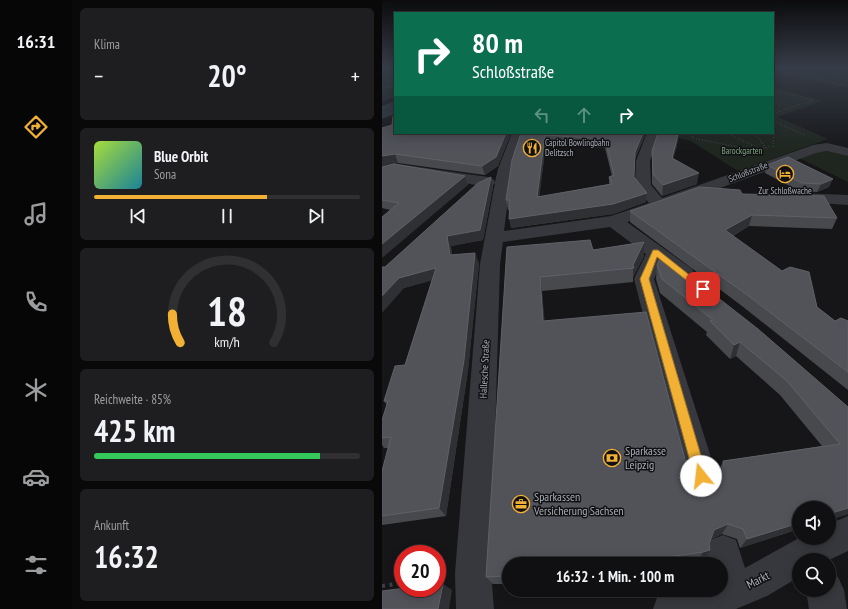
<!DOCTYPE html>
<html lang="de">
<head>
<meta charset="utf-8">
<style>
  :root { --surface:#101012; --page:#1e1e20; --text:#f1f3f6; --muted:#9c9d9f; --line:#303032; --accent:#f2b134 }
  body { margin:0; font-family:"PT Sans Narrow",sans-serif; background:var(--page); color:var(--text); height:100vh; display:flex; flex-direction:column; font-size:15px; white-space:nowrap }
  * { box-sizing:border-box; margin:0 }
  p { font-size:13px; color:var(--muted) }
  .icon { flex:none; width:22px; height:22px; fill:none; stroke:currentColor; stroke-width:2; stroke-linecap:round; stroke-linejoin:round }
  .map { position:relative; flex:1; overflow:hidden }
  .sheet { display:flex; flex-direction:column; gap:8px; padding:8px; background:#09090a; width:310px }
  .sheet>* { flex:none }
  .top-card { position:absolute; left:12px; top:12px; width:380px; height:122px; border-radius:0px; box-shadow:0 2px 10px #0003,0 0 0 1px var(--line); background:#0b6e4f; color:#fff; overflow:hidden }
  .controls { position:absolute; left:410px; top:501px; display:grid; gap:8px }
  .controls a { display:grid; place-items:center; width:44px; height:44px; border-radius:50%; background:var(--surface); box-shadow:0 2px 10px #0003,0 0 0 1px var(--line); font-size:20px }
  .speed { position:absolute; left:12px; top:545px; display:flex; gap:8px; font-size:20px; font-weight:700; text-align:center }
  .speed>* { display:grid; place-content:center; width:52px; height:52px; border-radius:50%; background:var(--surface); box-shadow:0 2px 10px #0003,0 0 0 1px var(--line); line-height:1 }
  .speed .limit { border:6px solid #d22; background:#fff; color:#111 }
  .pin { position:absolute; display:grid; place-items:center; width:34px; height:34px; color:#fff; margin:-17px; border-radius:8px; box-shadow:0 2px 6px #0006 }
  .me { position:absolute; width:44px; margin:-22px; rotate:344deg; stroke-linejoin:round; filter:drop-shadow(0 0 3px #0008) }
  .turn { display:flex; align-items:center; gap:14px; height:84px; padding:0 12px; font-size:18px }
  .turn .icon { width:52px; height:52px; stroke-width:2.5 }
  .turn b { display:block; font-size:28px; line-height:34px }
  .lanes { display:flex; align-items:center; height:38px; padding:0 12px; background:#0003; justify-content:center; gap:20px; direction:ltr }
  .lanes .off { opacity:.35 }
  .big { font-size:30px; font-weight:600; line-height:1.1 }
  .sheet .widget { flex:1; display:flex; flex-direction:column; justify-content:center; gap:6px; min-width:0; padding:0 14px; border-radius:6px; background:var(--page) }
  .sheet .dial { align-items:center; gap:0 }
  .dial svg { height:104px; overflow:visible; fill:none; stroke:var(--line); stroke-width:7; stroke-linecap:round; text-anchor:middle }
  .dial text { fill:var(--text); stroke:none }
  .song { display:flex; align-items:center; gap:12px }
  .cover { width:48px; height:48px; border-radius:6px; background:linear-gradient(135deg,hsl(80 70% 55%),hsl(190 70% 35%)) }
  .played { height:4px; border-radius:2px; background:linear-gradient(90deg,var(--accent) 65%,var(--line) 65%) }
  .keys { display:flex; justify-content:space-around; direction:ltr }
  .heat { display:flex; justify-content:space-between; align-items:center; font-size:22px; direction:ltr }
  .charge { height:6px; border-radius:3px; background:linear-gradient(90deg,#34c759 85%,var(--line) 0) }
  .trip { position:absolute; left:120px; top:557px; width:226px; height:40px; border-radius:20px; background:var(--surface); box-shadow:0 2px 10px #0003,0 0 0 1px var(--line); font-weight:600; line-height:40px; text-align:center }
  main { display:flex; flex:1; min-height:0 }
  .tab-bar { display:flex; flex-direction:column; width:72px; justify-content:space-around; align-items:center; background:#060607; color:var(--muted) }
  .tab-bar .icon { width:28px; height:28px }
  .tab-bar .selected { color:var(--accent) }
  .tab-bar b { font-size:18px; color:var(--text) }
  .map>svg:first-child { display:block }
</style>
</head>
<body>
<main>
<nav class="tab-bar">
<b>16:31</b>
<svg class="icon selected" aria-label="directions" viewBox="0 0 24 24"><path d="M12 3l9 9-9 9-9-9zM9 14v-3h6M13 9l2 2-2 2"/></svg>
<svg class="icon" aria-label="music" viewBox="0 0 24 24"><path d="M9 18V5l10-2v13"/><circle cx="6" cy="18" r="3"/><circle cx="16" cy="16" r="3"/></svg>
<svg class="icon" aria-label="phone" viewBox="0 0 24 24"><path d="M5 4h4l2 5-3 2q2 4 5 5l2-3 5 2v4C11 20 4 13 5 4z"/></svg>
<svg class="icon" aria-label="climate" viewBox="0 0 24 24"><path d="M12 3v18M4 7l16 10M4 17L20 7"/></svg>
<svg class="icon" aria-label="car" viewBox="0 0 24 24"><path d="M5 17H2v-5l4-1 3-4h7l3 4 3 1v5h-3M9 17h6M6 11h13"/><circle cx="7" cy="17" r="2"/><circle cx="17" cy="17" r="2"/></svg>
<svg class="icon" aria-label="filters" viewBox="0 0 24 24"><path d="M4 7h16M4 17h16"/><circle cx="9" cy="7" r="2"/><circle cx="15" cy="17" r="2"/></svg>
</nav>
<section class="sheet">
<div class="widget"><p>Klima</p>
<div class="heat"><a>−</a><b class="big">20°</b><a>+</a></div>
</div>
<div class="widget">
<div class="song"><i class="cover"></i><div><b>Blue Orbit</b><p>Sona</p></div></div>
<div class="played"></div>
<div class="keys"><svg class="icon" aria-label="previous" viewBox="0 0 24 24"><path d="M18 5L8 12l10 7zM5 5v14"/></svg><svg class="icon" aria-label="pause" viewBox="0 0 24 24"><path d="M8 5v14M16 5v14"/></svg><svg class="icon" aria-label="next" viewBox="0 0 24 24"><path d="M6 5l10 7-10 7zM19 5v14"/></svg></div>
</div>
<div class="widget dial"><svg viewBox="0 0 100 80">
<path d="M14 69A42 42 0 1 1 86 69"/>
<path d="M14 69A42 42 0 0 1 8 47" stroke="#f2b134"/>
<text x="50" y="56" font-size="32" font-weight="700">18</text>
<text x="50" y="72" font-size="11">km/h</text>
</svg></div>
<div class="widget"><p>Reichweite · 85%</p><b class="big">425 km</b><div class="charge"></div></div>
<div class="widget"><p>Ankunft</p><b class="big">16:32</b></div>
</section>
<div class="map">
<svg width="466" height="609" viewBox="0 0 466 609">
  <rect width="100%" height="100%" fill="#161618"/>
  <!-- green -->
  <g fill="#1e261f">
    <path d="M0,67h13v29l-13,5z"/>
    <path d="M391,67h72l3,8v13l-75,-14z"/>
    <path d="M391,87l49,14 -44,16 50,22 -90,32 -47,-30 -28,-7 110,-1z"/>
    <path d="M450,151l16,5v26l-49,-24 17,-6z"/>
  </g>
  <!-- water -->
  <path fill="#2c353c" d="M13,101v13l-13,5v-13z"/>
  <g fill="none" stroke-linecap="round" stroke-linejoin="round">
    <!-- stream -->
    <path fill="#2c353c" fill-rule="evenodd" d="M13,85v2l-13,2v-2z"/>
    <!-- path-far2 -->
    <g stroke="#3d3f44" stroke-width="1" stroke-dasharray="1 1.5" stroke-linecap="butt">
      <path d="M391,69l75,13"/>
      <path d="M391,71l75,15"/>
      <path d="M0,76l13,1"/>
      <path d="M391,90l40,10 -35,12"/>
      <path d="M391,96l8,10 -6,6"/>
      <path d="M0,100l13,-4"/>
    </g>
    <!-- path-far1 -->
    <g stroke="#3d3f44" stroke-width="1.5" stroke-dasharray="1 2" stroke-linecap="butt">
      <path d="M394,113l4,-2"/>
      <path d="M391,114l3,-3"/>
      <path d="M391,121l32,14"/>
      <path d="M310,133v5l66,13"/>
      <path d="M345,133l33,16"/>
      <path d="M373,133l10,14"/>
      <path d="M391,147l1,-25"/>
      <path d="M377,152l1,-3 9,-2"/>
    </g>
    <!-- path -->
    <g stroke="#3d3f44" stroke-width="4" stroke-dasharray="3 4.5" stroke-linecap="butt">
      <path d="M55,578l8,-1"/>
      <path d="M0,586l21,-3"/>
    </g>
    <!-- minor -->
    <g fill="#37383d" fill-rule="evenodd">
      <path d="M130,133h12l-12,36 -8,62 107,-15 38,-13 -14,-17 1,-25 11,-28h12l-9,28 1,24 11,13 151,-53 14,-2 21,5v8l-21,-5 -11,2 -189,69 65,47 3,5 -3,5c-14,3 -21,-6 -32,-14l-6,14 63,197 -5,11 -11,5 -11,-5 -5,-11 -51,-197 12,-25 -36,-27 -107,15 -3,22 -9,309 3,36h-38l-1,-36 25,-309 15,-81 -2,2 -5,2 -90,-15 -16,3v-8l16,-3 90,13 5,2 2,3 3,-13z"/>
      <path d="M414,193l52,2v10l-58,-4 -2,-3 2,-3z"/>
      <path d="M466,516v35l-19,9h-30v17l-32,19 -31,13h-83l5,-14 13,-5h50v-26h-14l-2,-11 5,-13 13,-5 13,5 9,28 54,-30h30v-14z"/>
      <path d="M447,573l9,4 6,13 3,19h-38l-3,-19h23z"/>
    </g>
  </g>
  <!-- wall -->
  <g fill="#47494d" fill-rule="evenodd">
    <path d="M0,128l13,5h116l-13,33 -13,9 -87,-12 -16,3z"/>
    <path d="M139,133h125l-12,28v16l13,16 -1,9 -33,12 -102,14 -2,-18h-1l-2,-10zM164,143l59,5 7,28 -3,1v7l-70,13z"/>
    <path d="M296,135l-1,10 -4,13 24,26 -35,12 -10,-12v-33z"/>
    <path d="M385,165l62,22 -12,5 -18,-1 -34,-18z"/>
    <path d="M0,167l83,9 3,9 -78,25 -8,-2z"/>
    <path d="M109,177l2,10 -10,53 -32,6 1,9 27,8 -11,107 -22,146 -64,9v-54l6,-23h-4l-2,-3v-25l5,-15 -3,-4 21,-36 27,-85 -28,8 -19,-21z"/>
    <path d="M360,194l95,24 -5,11 -83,-3 -16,10 84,71 18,14h13v69l-106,-84 -112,-84v-11z"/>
    <path d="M262,242v14l-11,21v5l-91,9 2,30 143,146 6,10 13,5 12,-5v-4l5,-12 99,-15 -42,-51 -44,-39 -6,3 -24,-24 1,-3 -47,-39 -4,-14 1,-14 191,142v107l-19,6v-12h-30v21l-59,19 -3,-9 -15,-5 -11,5 -6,20 -7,2 -24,3h-165v20h-16l-7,-7 21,-330 86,3z"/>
  </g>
  <!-- shaded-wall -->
  <g fill="#2f3033">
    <path d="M124,133h5l-13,33 -13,9 -3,-9z"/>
    <path d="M261,133h3l-12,28 1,-9z"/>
    <path d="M163,135l1,8 -8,64 -1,-10z"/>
    <path d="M296,135l-1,10 -6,23 1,-10z"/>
    <path d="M13,154l3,9 -16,3v-10z"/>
    <path d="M317,173l-2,11 -35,12 1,-11z"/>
    <path d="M83,176l3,9 -86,73v-14z"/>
    <path d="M109,177l2,10 -10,53 -32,6 3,19 -4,-10 -3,-19z"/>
    <path d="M451,179l-4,8 -12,5 4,-8z"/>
    <path d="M265,193l-1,9 -33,12 -102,14 -2,-9z"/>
    <path d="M370,215l-3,11 -27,16 3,-12z"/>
    <path d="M262,242v14l-11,21v-12z"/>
    <path d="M93,253l4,10 -11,107 -22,146 -7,-8z"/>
    <path d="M54,268l5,10 -37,10 -22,25v-17l17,-18z"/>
    <path d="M158,277l2,14 4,44 -3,-14z"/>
    <path d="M358,342l-4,14 -6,3 4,-14z"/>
    <path d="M466,508v6l-19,6v-6z"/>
    <path d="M417,523v6l-59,19 7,-9z"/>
    <path d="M346,524l-6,10 -13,5 5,-9z"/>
    <path d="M328,550l-5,9 -7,2 5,-9z"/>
    <path d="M61,584l9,6 -3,19h-11z"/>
  </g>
  <!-- building -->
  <g fill="#525359" stroke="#5f6168" fill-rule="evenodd">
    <path d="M13,115v18h111l-10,24 -14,9 -87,-12 -13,2v-28l10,-3 1,-9z"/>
    <path d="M139,133h122l-8,19 -1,25 13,16 -34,11 -104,15 1,-19h-4l6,-40zM163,135l60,4 9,36 -5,2 3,7 -75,13z"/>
    <path d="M276,133l20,2 -6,23 27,15 -36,12 -10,-11 -1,-23z"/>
    <path d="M406,157l45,22 -12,5 -19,-1 -35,-18z"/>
    <path d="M12,164l71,12 -83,68v-27l17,-14 -17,-3v-33z"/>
    <path d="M109,177l-11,53 -33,6 3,19 25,-2 -11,107 -25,148 -57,8v-45l9,-34 -9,1v-18l6,-19h-4l11,-35 10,-1 31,-97 -37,10 -17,18v-29h3l93,-84z"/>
    <path d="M318,187l40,3 2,4 82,2 13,22 -85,-3 -27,15 57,41 8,-4 19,5 8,35 18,14 6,-3 7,3v51l-102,-78 -116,-83z"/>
    <path d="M208,240l3,10 51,-8 -11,23 1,3 -94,9 3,44 103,-9 41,155 6,10 13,5 12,-5 6,-12 -1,-4 117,-17 -53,-63 -47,-39 -6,3 -24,-24 3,-1 -51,-41 -5,-14 5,-11 96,75 90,78v101l-19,6v-6h-30v15l-52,16 -4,-10 -15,-5 -14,6 -5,14 1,6 -7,2 -86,12h-108v12l-23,1 21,-330z"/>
    <path d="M55,584h6l-5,25h-56v-18l24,-3h31z"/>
  </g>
  <!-- sky -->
  <linearGradient id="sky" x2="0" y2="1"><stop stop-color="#0c0c0d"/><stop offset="0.44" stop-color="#363c48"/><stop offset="1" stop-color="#363c48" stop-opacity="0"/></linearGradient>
  <rect width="466" height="152" fill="url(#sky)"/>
  <!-- route -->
  <path fill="#f2b134" stroke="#9d7322" d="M271,250h5l49,39 -1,2h-6l-43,-34 -8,22 58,197 -2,4 -4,2 -5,-2 -2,-4 -54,-197z"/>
  <!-- icons -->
  <defs>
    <symbol id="restaurant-ring" viewBox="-11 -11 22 22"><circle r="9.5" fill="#111113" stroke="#f2b134" stroke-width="1.5"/><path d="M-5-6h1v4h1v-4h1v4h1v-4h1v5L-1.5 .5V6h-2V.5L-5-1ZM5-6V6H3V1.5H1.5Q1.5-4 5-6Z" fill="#f2b134"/></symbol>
    <symbol id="hotel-ring" viewBox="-11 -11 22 22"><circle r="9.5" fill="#111113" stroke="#f2b134" stroke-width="1.5"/><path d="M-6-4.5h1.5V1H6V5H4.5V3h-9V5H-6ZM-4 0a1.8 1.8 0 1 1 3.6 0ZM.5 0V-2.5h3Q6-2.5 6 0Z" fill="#f2b134"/></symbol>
    <symbol id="bank-ring" viewBox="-11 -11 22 22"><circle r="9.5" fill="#111113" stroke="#f2b134" stroke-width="1.5"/><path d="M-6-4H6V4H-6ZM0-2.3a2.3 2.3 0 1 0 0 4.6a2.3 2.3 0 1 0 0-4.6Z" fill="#f2b134"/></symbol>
    <symbol id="office-ring" viewBox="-11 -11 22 22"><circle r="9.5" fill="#111113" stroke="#f2b134" stroke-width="1.5"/><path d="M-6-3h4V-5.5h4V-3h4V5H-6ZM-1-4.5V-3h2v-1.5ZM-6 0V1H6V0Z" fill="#f2b134"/></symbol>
  </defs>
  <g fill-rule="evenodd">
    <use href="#restaurant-ring" x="140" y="138" width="20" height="20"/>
    <use href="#hotel-ring" x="393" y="164" width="20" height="20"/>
    <use href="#bank-ring" x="220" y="448" width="20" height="20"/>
    <use href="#office-ring" x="129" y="494" width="20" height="20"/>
  </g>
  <g text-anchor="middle" stroke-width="3" stroke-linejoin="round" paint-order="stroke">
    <!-- far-poi labels -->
    <g font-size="9" fill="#a8adb8" stroke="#111113" text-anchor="start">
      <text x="163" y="146">Capitol Bowlingbahn<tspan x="163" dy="10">Delitzsch</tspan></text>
      <text x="403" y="194" text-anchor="middle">Zur Schloßwache</text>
    </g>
    <!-- far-park labels -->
    <g font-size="9" fill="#7fa381" stroke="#111113">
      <text x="360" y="154">Barockgarten</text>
    </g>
    <!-- far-street labels -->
    <g font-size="9" fill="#a8adb8" stroke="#111113">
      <text transform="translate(366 172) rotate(-21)" y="3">Schloßstraße</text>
    </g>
    <!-- street labels -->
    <g font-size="10" fill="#a8adb8" stroke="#111113">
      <text transform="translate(102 369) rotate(-87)" y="4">Hallesche Straße</text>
    </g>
    <!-- near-poi labels -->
    <g font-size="12" fill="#a8adb8" stroke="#111113" text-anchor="start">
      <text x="243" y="455">Sparkasse<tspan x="243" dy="14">Leipzig</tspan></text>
      <text x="152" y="501">Sparkassen<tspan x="152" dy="14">Versicherung Sachsen</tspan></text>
    </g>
    <!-- near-street labels -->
    <g font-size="12" fill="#a8adb8" stroke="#111113">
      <text transform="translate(376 580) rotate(-27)" y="4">Markt</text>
    </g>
  </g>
</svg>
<div class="controls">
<a><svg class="icon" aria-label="sound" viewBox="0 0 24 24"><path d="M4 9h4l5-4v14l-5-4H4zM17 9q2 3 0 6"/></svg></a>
<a><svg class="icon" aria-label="search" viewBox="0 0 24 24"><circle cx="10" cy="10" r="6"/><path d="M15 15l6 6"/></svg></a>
</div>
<div class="speed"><div class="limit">20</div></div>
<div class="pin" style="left:321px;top:289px;background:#d93025"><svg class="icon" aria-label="arrive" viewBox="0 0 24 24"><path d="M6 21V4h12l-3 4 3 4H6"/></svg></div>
<svg class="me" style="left:319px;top:476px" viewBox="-20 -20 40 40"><circle r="19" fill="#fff"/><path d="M0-13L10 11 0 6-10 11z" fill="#f2b134"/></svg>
<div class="trip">16:32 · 1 Min. · 100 m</div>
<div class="top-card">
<div class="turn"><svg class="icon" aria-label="right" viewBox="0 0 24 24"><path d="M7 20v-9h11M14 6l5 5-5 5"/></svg><div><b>80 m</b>Schloßstraße</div></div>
<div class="lanes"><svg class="icon off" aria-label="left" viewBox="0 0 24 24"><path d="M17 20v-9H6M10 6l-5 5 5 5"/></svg><svg class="icon off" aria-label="ahead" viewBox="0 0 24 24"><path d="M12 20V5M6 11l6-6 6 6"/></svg><svg class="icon" aria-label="right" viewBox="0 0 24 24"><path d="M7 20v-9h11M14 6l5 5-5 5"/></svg></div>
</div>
</div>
</main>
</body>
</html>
